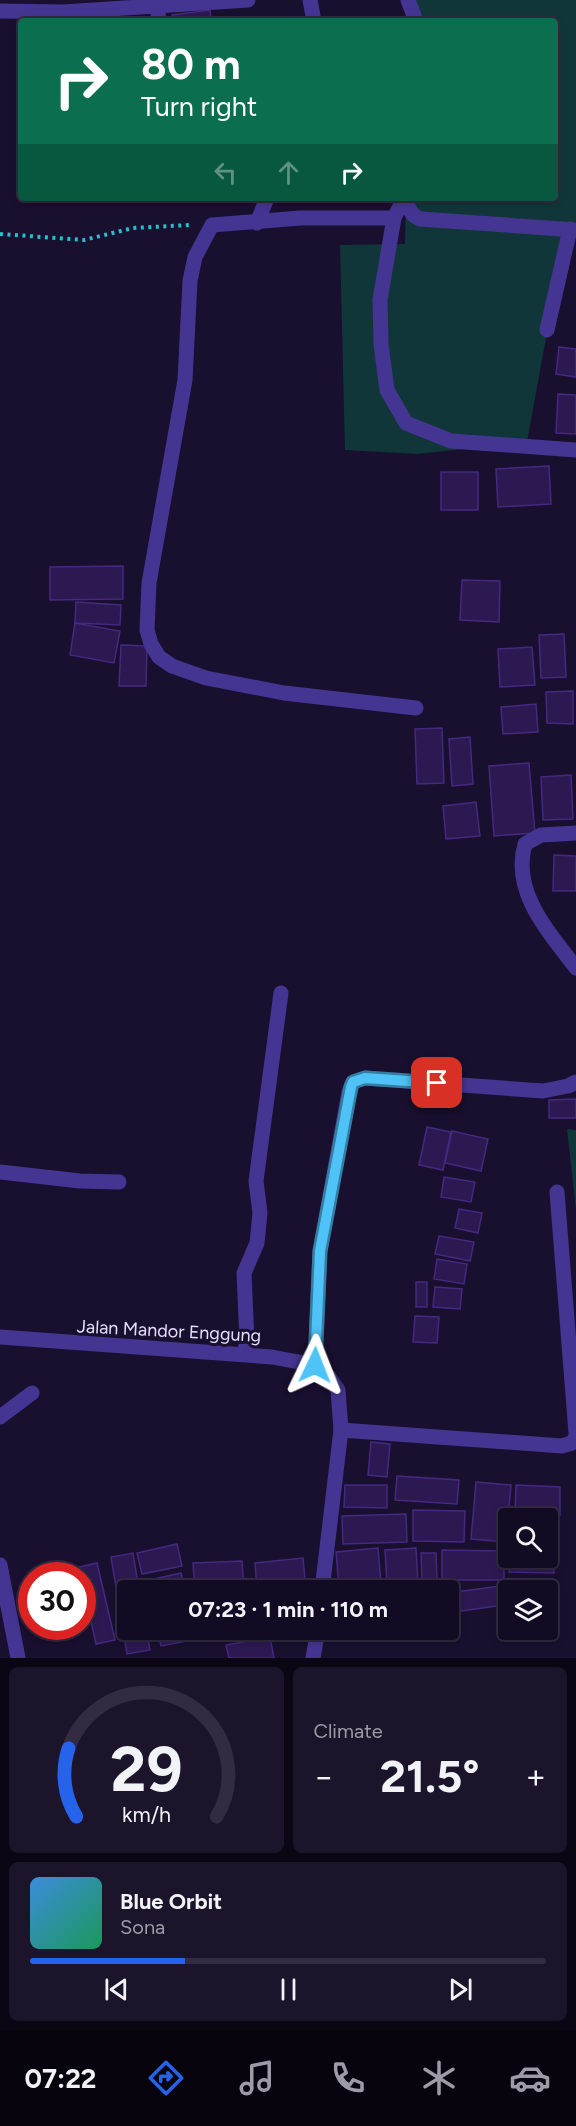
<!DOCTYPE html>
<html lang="en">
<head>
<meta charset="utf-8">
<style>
  :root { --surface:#130b23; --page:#1c142b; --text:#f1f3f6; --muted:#9d9ba6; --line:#322b41; --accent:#2563eb }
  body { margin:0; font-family:Figtree,sans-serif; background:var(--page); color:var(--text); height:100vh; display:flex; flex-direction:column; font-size:22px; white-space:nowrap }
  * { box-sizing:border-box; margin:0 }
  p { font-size:20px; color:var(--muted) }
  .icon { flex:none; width:33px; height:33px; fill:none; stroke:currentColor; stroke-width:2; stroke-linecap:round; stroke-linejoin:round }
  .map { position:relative; height:1658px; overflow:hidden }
  .panel { display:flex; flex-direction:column; gap:9px; padding:9px; background:#0a0613; flex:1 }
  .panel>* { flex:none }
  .hud { position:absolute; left:18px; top:18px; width:540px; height:183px; border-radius:6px; box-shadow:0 3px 9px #0003,0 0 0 2px var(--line); background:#0b6e4f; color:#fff; overflow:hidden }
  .tools { position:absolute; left:498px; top:1508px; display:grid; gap:12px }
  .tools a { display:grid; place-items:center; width:60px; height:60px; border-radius:6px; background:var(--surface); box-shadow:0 3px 9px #0003,0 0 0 2px var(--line); font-size:30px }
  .speed { position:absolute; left:18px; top:1562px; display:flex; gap:12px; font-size:30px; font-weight:700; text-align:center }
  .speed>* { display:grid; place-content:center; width:78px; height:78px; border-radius:50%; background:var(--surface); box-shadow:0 3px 9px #0003,0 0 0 2px var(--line); line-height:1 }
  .speed .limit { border:9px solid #d22; background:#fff; color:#111 }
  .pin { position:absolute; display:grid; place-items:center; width:51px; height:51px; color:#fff; margin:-26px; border-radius:12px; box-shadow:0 3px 9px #0006 }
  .me { position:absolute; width:66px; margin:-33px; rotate:2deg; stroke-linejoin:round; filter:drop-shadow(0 0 4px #0008) }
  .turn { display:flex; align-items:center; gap:21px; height:126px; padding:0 24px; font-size:27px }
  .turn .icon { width:78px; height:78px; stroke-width:2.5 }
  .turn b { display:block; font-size:42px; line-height:51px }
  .lanes { display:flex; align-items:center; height:57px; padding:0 24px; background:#0003; justify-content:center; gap:30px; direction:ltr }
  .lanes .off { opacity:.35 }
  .big { font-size:45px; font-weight:700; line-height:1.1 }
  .panel .tile { flex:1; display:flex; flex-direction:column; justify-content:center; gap:9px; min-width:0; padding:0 21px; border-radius:9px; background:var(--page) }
  .panel .dial { align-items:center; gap:0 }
  .dial svg { height:156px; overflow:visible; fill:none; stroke:var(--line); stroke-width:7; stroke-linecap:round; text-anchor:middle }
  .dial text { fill:var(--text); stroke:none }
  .song { display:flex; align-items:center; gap:18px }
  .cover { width:72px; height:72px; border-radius:9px; background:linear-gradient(135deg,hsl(210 70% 55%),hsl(150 70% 35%)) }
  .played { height:6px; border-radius:3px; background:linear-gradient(90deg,var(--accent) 30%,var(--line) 30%) }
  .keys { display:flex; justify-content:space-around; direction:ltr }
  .heat { display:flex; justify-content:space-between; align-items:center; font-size:33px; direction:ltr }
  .panel .tiles { flex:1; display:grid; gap:9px; grid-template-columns:1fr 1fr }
  .tile:last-child { grid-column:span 2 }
  .trip { position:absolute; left:117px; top:1580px; width:342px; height:60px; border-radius:6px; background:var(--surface); box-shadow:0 3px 9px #0003,0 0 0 2px var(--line); font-weight:700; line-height:60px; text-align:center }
  .tab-bar { display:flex; height:96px; justify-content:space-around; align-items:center; background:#08040e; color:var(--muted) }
  .tab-bar .icon { width:42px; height:42px }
  .tab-bar .on { color:var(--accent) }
  .tab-bar b { font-size:27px; color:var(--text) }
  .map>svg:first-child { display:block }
</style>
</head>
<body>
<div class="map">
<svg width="576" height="1658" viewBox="0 0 576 1658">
  <rect width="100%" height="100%" fill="#190f2f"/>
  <!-- green -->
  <g fill="#11363a">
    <path d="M410,0h166v222l-9,1 -40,219 -109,12 -73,-4 -5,-205 65,-1 1,-46h149v-177h-145z"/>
    <path d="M567,1129l9,1v80z"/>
  </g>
  <!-- building -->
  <g fill="#2c1952" stroke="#452880" stroke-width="1.5">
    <path d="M210,10l1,11h-38l-1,-6z"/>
    <path d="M326,17l37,4h-37z"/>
    <path d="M559,347l17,2v28l-20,-3z"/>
    <path d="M558,394l18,1v39l-20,-1z"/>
    <path d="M549,466l2,38 -53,3 -2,-38z"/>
    <rect x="441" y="472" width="37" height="38"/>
    <path d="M123,566v33l-73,1v-33z"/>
    <path d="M462,580l38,1 -1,41 -39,-2z"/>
    <path d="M76,602l45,3 -1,20 -45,-2z"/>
    <path d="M75,623l45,8 -6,32 -44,-8z"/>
    <path d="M564,634l2,43 -25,1 -2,-43z"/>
    <path d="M121,645l26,1 -1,40h-27z"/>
    <path d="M532,647l3,38 -35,2 -2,-38z"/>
    <path d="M573,691v33l-26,-1 -1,-31z"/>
    <path d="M536,704l2,28 -35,2 -2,-27z"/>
    <path d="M442,728l2,55 -27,1 -2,-55z"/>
    <path d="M470,737l3,47 -21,2 -3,-47z"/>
    <path d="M529,763l6,70 -41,3 -5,-70z"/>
    <path d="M571,775l2,44 -30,1 -2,-43z"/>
    <path d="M476,802l4,34 -34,3 -3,-33z"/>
    <path d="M554,855l22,1v35h-23z"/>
    <path d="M576,1099v19h-27v-18z"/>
    <path d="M427,1127l24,5 -8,38 -24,-5z"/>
    <path d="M452,1131l36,8 -7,32 -36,-8z"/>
    <path d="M444,1177l31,5 -4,20 -30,-5z"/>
    <path d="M459,1209l23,4 -4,20 -23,-5z"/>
    <path d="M439,1236l35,6 -4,19 -35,-7z"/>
    <path d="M437,1259l30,5 -3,20 -30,-5z"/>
    <rect x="416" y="1282" width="11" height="25"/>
    <path d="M435,1287l27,2 -2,20 -27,-2z"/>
    <path d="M415,1316l24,1 -2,26 -24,-1z"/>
    <path d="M371,1442l19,2 -3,33 -19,-2z"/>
    <path d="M397,1476l62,4 -2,24 -62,-4z"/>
    <path d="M476,1482l35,3 -5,57 -35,-3z"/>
    <path d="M345,1485h42v23l-43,-1z"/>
    <path d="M516,1485l44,2v28l-45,-2z"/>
    <path d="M413,1510l52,1 -1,31 -51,-1z"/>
    <path d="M406,1514l1,28 -64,2 -1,-28z"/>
    <path d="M548,1520h7l-1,53 -45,-1 1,-15h38z"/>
    <path d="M177,1544l5,22 -40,8 -5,-21z"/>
    <path d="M378,1548l3,35 -42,4 -3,-35z"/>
    <path d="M416,1548l2,35 -31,2 -2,-35z"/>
    <path d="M442,1550l62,1v29h-62z"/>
    <path d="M133,1553l6,37h-11v39h18l4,21 -23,4 -16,-97z"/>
    <path d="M421,1553h15l1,26 -15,1z"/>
    <path d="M303,1558l3,32h-49l-2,-27z"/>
    <path d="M242,1561l2,29h-49l-2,-27z"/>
    <path d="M97,1563l18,77 -19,4 -17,-77z"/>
    <path d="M181,1573l4,17h-38l-2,-9z"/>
    <path d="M500,1586l3,19 -55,8v-20z"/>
    <path d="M157,1629h34l2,11 -32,6z"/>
    <path d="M270,1637l4,21h-45l-3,-13z"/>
  </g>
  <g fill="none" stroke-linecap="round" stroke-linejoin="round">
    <!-- path -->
    <path stroke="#23c1cc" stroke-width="4" stroke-dasharray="3 4.5" stroke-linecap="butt" d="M0,234l84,6 49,-12 57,-3"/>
    <!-- minor -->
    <g stroke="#453592" stroke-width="15">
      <path d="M310,0l4,21"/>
      <path d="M408,0l8,21"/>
      <path d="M157,4l2,17"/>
      <path d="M0,11l63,1 185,-12"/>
      <path d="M403,198l10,17 7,4 156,11"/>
      <path d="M403,200l-9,18 -14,82 1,44 6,46 19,33 45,18 125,9"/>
      <path d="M394,218h-94l-88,7 -17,32 -5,24 -5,99 -36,203 -2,47 4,14 8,13 13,9 34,12 78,15 132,15"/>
      <path d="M257,223l10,-25"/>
      <path d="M547,330l23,-101"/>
      <path d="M576,833l-35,2 -16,9c-14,48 24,88 51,124"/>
      <path d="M0,1172l80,9 39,1"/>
      <path d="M557,1192l19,241"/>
      <path d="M0,1337l272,20 43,8 14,12 9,13 3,40 -19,160"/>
      <path d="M244,1354l3,-13 -3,-68 13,-30 3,-30 -4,-32 25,-188"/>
      <path d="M315,1365l5,-114 29,-159 4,-10 12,-4 178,13 25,-5 8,-4"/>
      <path d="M0,1417l32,-24"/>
      <path d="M341,1430l221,16 10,-3 4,-6"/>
      <path d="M0,1565l18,93"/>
      <path d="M313,1658l5,-29"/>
    </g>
  </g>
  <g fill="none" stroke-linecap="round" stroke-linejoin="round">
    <defs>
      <path id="route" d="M315,1365l5,-114 31,-164 2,-5 12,-4 72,5"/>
    </defs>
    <!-- route casing -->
    <use href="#route" stroke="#337fa1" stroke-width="15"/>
    <!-- route -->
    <use href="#route" stroke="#4fc3f7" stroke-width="10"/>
  </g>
  <g text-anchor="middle" stroke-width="6" stroke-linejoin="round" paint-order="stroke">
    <!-- street labels -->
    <g font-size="18" fill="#e5ddff" stroke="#190f2f">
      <text transform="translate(169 1331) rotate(3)" y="6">Jalan Mandor Enggung</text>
    </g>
  </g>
</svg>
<div class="tools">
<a><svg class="icon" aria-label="search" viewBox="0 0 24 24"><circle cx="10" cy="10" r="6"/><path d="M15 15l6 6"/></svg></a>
<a><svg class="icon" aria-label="layers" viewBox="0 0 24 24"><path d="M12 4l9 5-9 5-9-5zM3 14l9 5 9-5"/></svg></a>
</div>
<div class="speed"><div class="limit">30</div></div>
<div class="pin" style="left:437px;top:1083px;background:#d93025"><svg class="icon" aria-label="arrive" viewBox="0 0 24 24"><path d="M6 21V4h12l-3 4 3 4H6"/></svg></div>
<svg class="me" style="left:315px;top:1365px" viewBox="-20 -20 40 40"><path d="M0-17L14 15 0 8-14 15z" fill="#4fc3f7" stroke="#fff" stroke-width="4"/></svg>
<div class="trip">07:23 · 1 min · 110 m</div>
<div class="hud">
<div class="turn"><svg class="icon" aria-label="right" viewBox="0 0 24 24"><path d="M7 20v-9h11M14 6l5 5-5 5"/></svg><div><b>80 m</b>Turn right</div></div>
<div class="lanes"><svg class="icon off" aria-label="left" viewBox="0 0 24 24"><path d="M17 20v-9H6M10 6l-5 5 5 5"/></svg><svg class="icon off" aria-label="ahead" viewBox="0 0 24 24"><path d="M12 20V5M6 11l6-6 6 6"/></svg><svg class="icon" aria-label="right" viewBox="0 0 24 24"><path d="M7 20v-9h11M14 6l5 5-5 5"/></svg></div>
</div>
</div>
<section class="panel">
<div class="tiles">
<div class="tile dial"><svg viewBox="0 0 100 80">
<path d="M14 69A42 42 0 1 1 86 69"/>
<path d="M14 69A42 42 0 0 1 10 34" stroke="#2563eb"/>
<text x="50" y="56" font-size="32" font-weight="700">29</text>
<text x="50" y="72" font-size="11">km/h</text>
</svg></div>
<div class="tile"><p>Climate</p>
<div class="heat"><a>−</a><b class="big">21.5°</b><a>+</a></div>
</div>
<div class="tile">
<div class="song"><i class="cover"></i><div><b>Blue Orbit</b><p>Sona</p></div></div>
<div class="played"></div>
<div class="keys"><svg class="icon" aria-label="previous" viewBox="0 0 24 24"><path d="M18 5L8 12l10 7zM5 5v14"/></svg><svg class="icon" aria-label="pause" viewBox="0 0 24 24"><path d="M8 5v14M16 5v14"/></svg><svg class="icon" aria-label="next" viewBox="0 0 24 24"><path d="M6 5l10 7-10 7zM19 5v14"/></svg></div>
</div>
</div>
</section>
<nav class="tab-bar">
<b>07:22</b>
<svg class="icon on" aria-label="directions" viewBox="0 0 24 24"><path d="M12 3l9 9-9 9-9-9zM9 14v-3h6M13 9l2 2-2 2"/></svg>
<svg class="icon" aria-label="music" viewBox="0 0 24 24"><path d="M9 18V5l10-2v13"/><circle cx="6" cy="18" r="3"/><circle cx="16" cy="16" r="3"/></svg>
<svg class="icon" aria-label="phone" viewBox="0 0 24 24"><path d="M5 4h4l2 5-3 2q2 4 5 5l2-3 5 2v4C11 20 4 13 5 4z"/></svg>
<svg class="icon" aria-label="climate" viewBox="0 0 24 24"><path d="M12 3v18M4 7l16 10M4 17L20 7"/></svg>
<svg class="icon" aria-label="car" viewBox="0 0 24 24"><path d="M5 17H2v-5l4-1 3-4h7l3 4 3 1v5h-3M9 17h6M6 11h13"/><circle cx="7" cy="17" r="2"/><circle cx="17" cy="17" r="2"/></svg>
</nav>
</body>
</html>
